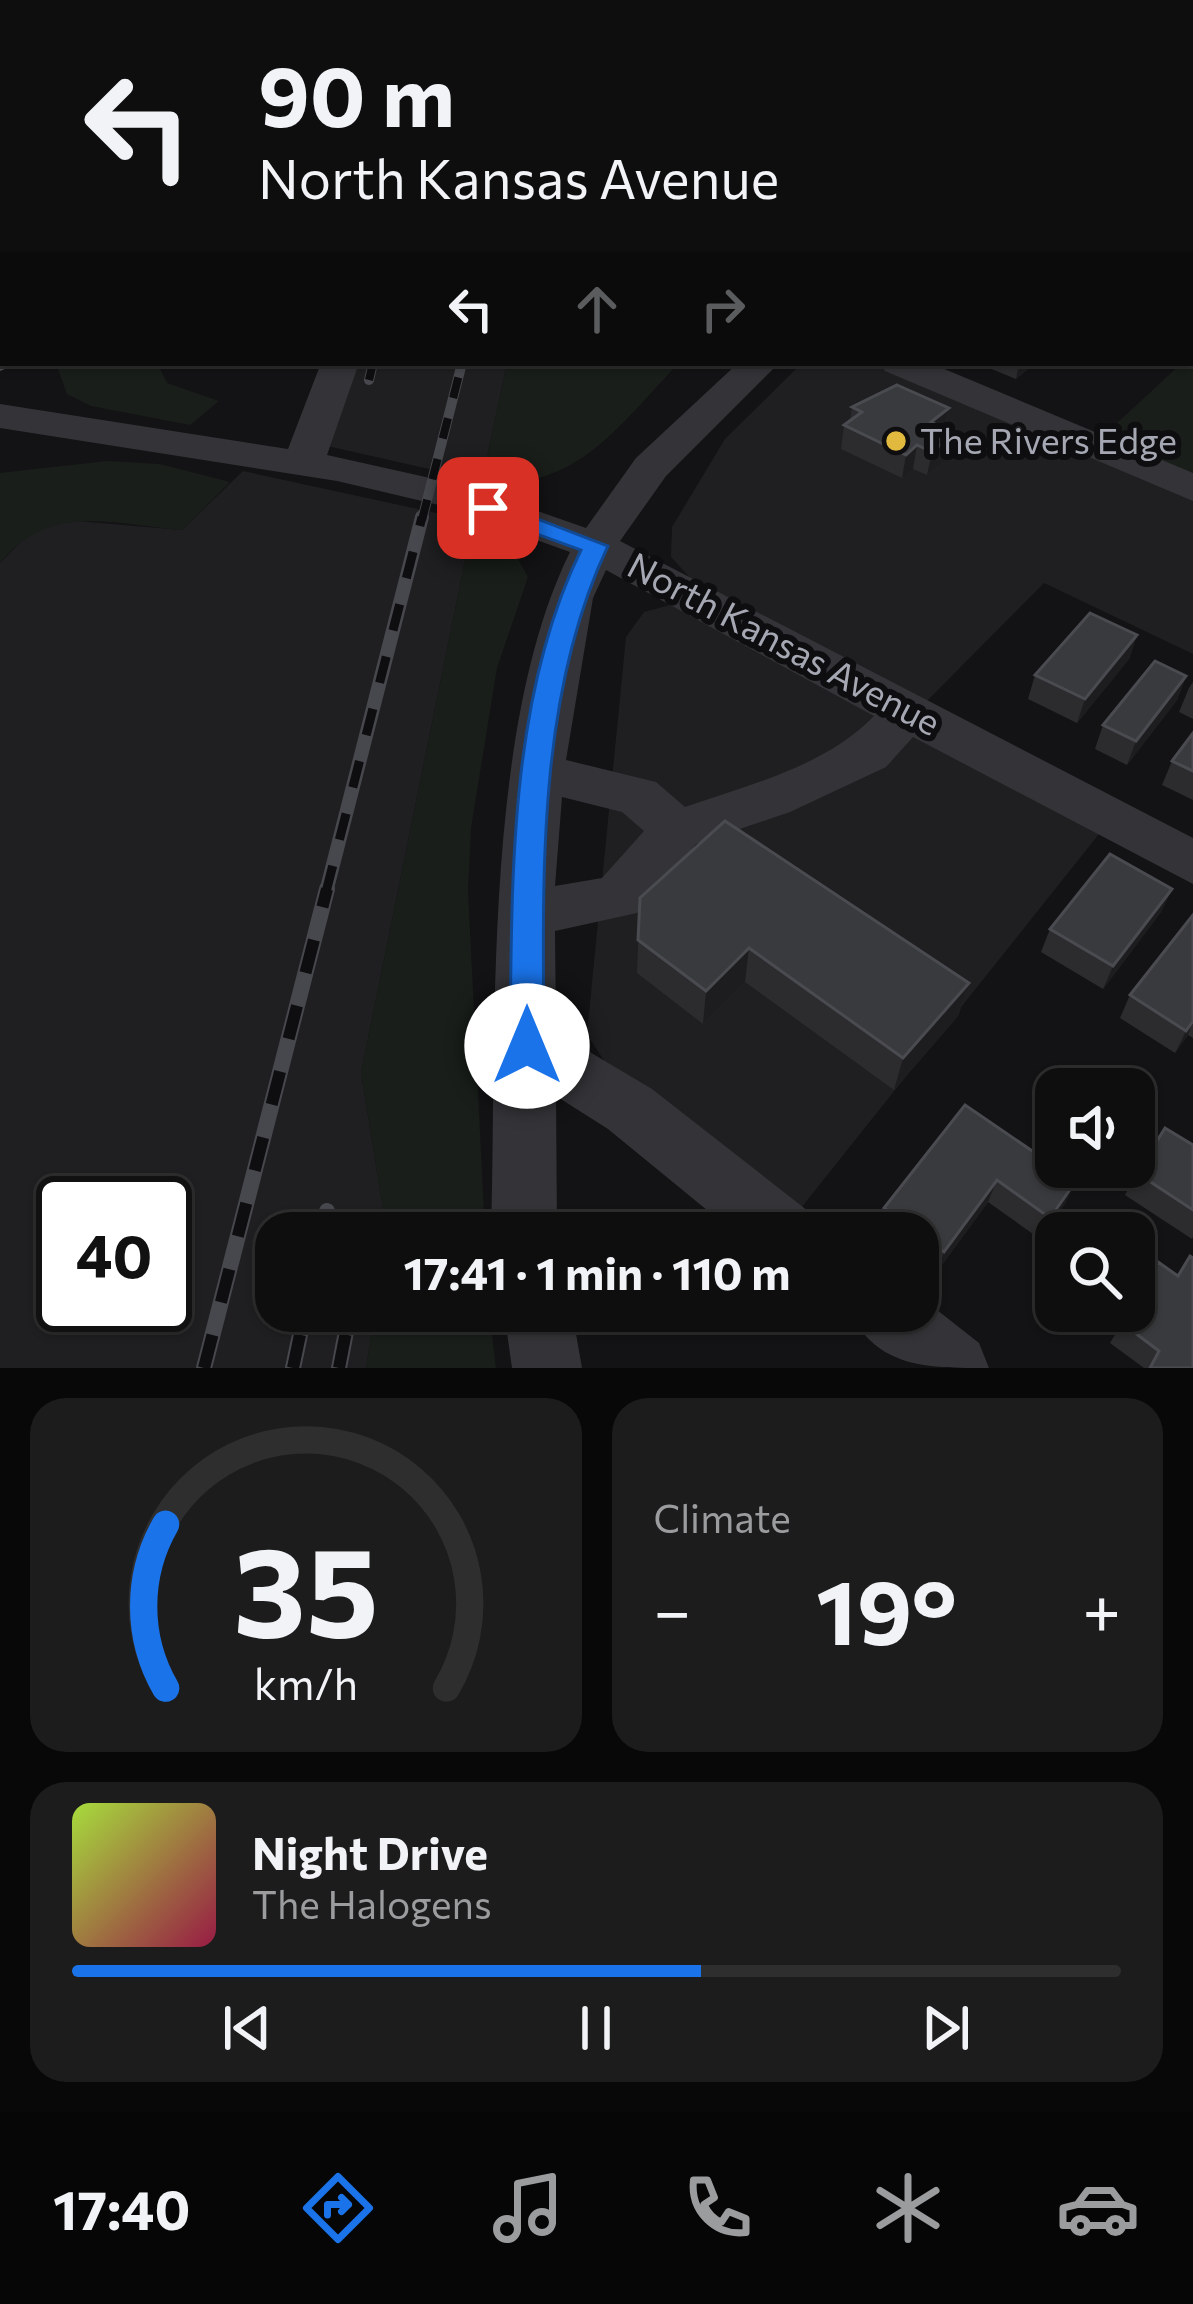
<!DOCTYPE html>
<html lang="en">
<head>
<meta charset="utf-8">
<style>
  :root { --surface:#0e0e0f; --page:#1c1c1d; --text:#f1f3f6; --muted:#9b9c9e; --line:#2e2e2f; --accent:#1a73e8 }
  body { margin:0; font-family:Commissioner,sans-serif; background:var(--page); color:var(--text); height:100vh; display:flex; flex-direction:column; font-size:45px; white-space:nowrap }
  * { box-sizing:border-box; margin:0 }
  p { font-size:39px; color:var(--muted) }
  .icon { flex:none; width:66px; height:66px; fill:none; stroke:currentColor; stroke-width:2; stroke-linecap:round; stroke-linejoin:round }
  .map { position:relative; height:1368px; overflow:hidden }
  .details { display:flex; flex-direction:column; gap:30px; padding:30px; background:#080808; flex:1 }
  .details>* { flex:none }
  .banner { position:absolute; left:0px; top:0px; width:1194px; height:366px; box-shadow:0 3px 9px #0004,0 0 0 3px var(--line); background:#0e0e0f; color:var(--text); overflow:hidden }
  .fabs { position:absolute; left:1035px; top:1068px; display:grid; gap:24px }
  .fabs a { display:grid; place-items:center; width:120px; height:120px; border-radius:24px; background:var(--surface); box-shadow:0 3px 9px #0004,0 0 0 3px var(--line); font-size:60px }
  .speed { position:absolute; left:36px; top:1176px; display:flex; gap:24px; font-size:60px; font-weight:700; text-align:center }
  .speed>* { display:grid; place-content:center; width:156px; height:156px; border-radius:50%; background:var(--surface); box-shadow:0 3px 9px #0004,0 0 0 3px var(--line); line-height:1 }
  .speed .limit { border:6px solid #111; border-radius:18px; background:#fff; color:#111 }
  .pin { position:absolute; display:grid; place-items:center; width:102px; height:102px; color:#fff; margin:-51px; border-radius:24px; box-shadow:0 6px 18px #0006 }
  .me { position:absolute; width:132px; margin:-66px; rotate:0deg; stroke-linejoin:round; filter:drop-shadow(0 0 9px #0008) }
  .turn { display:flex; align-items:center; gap:42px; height:252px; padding:0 60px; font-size:54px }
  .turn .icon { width:156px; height:156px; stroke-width:2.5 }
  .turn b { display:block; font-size:84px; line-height:102px }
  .lanes { display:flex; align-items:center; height:114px; padding:0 60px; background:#0003; justify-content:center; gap:60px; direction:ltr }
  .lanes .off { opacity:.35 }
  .big { font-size:90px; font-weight:700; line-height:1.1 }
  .details .widget { flex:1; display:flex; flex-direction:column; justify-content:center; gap:18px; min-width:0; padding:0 42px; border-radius:36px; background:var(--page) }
  .details .dial { align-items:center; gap:0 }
  .dial svg { height:312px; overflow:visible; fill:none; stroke:var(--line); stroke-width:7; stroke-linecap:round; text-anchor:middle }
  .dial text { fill:var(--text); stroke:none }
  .song { display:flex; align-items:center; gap:36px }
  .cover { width:144px; height:144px; border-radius:18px; background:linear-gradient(135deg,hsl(80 70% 55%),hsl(340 70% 35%)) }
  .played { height:12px; border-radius:6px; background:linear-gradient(90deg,var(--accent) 60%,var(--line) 60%) }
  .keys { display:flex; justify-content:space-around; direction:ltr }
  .heat { display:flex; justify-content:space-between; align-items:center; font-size:66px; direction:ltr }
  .details .tiles { flex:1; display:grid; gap:30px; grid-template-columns:1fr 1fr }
  .widget:last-child { grid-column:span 2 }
  .trip { position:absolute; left:255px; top:1212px; width:684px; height:120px; border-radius:36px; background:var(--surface); box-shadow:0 3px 9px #0004,0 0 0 3px var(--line); font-weight:700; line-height:120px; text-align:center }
  .tabs { display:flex; height:192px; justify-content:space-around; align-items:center; background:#060606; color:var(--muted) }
  .tabs .icon { width:84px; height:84px }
  .tabs .active { color:var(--accent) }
  .tabs b { font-size:54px; color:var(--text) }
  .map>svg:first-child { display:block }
</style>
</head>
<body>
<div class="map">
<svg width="1193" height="1368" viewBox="0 0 1193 1368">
  <rect width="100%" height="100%" fill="#131214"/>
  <!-- built -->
  <g fill="#1f1f21" fill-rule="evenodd">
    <path d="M417,0h616l10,3h-627z"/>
    <path d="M353,363h154l-25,118 -159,-36z"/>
    <path d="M802,363h78l313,135v156l-149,-71 -118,119 -233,-121 -22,-24 1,-30 53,-88z"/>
    <path d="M243,471l230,50 -112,552 26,160h-111v78h99l-9,57h-366v-805l31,-31 34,-12 117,10zM63,1203h102v102h-102z"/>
    <path d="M674,604l429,225 -306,384 -193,-152 -17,-27 39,-397 18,-25z"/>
  </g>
  <!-- green -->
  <g fill="#191e1a">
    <path d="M1193,353v121l-90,-38 79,-73h9z"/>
    <path d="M56,363h101l10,20 52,18 -29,24 -99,-19 -24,-12z"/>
    <path d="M507,363h172c-58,60 -104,131 -197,118z"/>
    <path d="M108,461l52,3 70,18 -48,48c-69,-6 -132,-28 -182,33v-90z"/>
    <path d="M473,521l34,18 21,38 -31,91 -26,160 -3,62 17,343h-98l-26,-160z"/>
    <path d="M375,1311h114l7,57h-130z"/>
  </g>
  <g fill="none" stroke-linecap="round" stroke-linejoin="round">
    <!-- minor -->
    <g fill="#343438" fill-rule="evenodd">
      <path d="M1052,0h35l2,3h-35z"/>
      <path d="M1193,57v18h-2v-18z"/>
      <path d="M3,201v23l-3,1v-23z"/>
      <rect x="1191" y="240" width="2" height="21"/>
      <path d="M321,363h38l-32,92 139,31 120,42 50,-70 102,-95h41l-113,113 -46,65 573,297v46l-280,-147 -27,30 -96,45 -94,32 -59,69 -82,18 1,101 96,57 156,122 10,22h-83l-127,-104 -52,-33 1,137h-66c6,-199 -9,-503 79,-681l-131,-47 -102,-24 -337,-53v-24l288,45zM606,570l268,146c-47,49 -124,69 -189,91l-29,-25 -90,-22 27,-162zM562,797l60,15 22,19 -42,47 -47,8z"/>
      <path d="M879,363h51l263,110v28l-308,-130z"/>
      <path d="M918,1295l61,48 10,25c-64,0 -111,0 -140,-57h69z"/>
      <path d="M504,1311h68l10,57h-70z"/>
    </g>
    <!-- major -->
    <path fill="#505157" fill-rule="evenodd" d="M3,339v24h16l-19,8z"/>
    <defs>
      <g id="rail-far2">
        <path d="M369,380l4,-17"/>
        <path d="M422,520l40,-157"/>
      </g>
      <path id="rail-far1" d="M326,892l96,-375"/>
      <g id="rail">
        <path d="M322,1233l5,-22"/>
        <path d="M365,1233l3,-14"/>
        <path d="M204,1368l123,-479"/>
        <path d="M293,1368l12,-57"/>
        <path d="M339,1368l11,-57"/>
      </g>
    </defs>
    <!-- rail-far2 casing -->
    <use href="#rail-far2" stroke="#47484d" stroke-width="10"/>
    <!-- rail-far1 casing -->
    <use href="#rail-far1" stroke="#47484d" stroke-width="14"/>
    <!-- rail casing -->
    <use href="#rail" stroke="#47484d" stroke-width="16"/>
    <!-- rail-far2 -->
    <use href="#rail-far2" stroke="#0e0d0f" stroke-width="8" stroke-dasharray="21" stroke-linecap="butt"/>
    <!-- rail-far1 -->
    <use href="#rail-far1" stroke="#0e0d0f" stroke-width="9" stroke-dasharray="27" stroke-linecap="butt"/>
    <!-- rail -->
    <use href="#rail" stroke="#0e0d0f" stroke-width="12" stroke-dasharray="34" stroke-linecap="butt"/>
  </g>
  <!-- wall -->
  <g fill="#2c2c2f">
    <rect x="823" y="0" width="147" height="3"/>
    <path d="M1193,125v104l-2,-1v-102z"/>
    <path d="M990,363h45l-19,16 -27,-11z"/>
    <path d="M852,407l97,1 -4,21 4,28 -22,18 -14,-6 -11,9 -61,-29 3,-24 6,-4z"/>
    <path d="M1137,635l-8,24 -52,64 -49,-24 7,-24z"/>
    <path d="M1186,676l-9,24 -50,65 -32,-16 8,-24z"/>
    <path d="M1193,682v37l-14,-7 10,-24z"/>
    <path d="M1193,733v67l-31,-15 10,-24z"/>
    <path d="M1172,889l-11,23 -58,77 -62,-37 9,-23z"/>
    <path d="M640,898l329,85 -11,33 -64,74 -149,-108 -42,42 -66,-51z"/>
    <path d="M1193,915v123l-5,-3 -13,18 -55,-35 10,-23z"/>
    <path d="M965,1105l101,97 -26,37 -52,-37 -52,71 -18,-14v-26h-35l-5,-4 6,-21z"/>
    <path d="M1193,1145v92l-1,2 -67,-44 12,-22z"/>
    <path d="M1177,1275l16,93h-49l-34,-25 19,-32z"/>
  </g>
  <!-- shaded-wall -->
  <g fill="#1d1c1e">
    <path d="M934,0h36v3h-42z"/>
    <path d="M1019,363h16l-19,16z"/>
    <path d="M949,408l-5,23 -13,-9z"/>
    <path d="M954,433l-5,24 -22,18 5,-23z"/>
    <path d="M917,445l-4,24 -11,9 4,-23z"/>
    <path d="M1137,635l-8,24 -52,64 8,-24z"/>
    <path d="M1186,676l-9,24 -50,65 9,-24z"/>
    <path d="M1172,889l-11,23 -58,77 10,-23z"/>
    <path d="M749,948l-4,34 -42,42 3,-33z"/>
    <path d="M969,983l-11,33 -64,74 9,-32z"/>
    <path d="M1193,1021l-5,14 -13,18 11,-22z"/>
    <path d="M997,1180l-9,22 -52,71 8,-21z"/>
    <path d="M1076,1181l-10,21 -26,37 10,-21z"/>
  </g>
  <!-- building -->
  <g fill="#393a3d" stroke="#4a4b50" stroke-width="3">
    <path d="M876,0h58l-6,3h-43z"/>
    <path d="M1193,125v38l-2,-1v-36z"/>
    <path d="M1191,171h2v24l-2,-1z"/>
    <path d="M897,385l52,23 -18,14 23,11 -22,19 -15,-7 -11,10 -62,-30 18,-13 -10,-5z"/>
    <path d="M1090,613l47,22 -52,64 -50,-24z"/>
    <path d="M1155,661l31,15 -50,65 -33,-16z"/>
    <path d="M1193,733v38l-21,-10z"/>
    <path d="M725,821l244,162 -66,75 -154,-110 -43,43 -68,-51 2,-42z"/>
    <path d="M1110,854l62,35 -59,77 -63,-37z"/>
    <path d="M1193,915v106l-7,10 -56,-36z"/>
    <path d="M965,1105l111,76 -26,37 -53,-38 -53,72 -60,-44z"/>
    <path d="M1165,1128l28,17v65l-56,-37z"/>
    <path d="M1190,1256l3,2v110h-43l9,-17 -37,-28 7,-12h5v-8l24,-41 20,14z"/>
  </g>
  <!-- route -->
  <path fill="#1a73e8" stroke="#114b97" stroke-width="3" d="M488,500l120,46c-72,151 -65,336 -64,500l-5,11 -12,4 -12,-4 -5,-11c2,-162 -2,-347 71,-496l-102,-37 -4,-5z"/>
  <!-- markers -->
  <circle fill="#e0b93e" stroke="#0e0d0f" stroke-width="4.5" cx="896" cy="441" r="12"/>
  <g text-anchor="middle" stroke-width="12" stroke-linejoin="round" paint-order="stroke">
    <!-- poi labels -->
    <g font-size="36" fill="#a5a8b3" stroke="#0e0d0f" text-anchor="start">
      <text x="920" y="454">The Rivers Edge</text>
    </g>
    <!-- street labels -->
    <g font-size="36" fill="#a5a8b3" stroke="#0e0d0f">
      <text transform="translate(784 644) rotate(28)" y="13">North Kansas Avenue</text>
    </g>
  </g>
</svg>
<div class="fabs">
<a><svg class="icon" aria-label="sound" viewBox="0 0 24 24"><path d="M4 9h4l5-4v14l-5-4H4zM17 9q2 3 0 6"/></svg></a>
<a><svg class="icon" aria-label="search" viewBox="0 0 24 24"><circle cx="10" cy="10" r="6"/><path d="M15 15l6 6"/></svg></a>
</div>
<div class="speed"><div class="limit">40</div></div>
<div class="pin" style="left:488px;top:508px;background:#d93025"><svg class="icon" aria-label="arrive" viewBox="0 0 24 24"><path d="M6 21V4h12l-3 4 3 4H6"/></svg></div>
<svg class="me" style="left:527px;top:1046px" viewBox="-20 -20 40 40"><circle r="19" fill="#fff"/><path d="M0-13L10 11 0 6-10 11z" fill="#1a73e8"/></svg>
<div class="trip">17:41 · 1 min · 110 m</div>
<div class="banner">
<div class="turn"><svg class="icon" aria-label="left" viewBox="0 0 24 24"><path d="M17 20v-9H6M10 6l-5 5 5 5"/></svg><div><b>90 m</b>North Kansas Avenue</div></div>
<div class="lanes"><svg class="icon" aria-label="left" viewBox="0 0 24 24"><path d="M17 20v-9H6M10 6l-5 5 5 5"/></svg><svg class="icon off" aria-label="ahead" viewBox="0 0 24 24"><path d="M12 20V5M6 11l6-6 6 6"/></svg><svg class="icon off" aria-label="right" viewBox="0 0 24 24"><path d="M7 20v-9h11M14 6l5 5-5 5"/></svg></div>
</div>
</div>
<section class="details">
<div class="tiles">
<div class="widget dial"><svg viewBox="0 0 100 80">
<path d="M14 69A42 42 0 1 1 86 69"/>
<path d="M14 69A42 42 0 0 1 14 27" stroke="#1a73e8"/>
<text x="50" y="56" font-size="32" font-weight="700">35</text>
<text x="50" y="72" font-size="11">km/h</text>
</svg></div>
<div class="widget"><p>Climate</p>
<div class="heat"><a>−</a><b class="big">19°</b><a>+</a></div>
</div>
<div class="widget">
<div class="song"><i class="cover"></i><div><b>Night Drive</b><p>The Halogens</p></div></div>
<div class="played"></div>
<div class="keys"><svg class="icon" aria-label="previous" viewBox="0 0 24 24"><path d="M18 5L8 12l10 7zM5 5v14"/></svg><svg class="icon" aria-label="pause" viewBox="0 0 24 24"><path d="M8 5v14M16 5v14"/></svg><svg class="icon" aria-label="next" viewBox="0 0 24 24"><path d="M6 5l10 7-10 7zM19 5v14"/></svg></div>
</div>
</div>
</section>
<nav class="tabs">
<b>17:40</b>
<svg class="icon active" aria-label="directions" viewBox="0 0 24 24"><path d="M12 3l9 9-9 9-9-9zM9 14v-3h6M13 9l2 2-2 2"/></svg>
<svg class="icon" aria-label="music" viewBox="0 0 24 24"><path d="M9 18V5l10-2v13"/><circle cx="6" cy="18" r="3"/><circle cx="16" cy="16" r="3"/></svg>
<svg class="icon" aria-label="phone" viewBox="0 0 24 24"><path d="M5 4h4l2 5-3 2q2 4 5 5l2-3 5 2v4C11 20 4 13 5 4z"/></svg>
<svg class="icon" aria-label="climate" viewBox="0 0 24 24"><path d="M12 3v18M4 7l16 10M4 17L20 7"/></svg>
<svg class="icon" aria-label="car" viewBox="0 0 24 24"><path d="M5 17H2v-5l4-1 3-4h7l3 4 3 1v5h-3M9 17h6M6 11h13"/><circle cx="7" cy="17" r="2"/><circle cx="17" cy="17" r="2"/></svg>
</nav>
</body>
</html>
